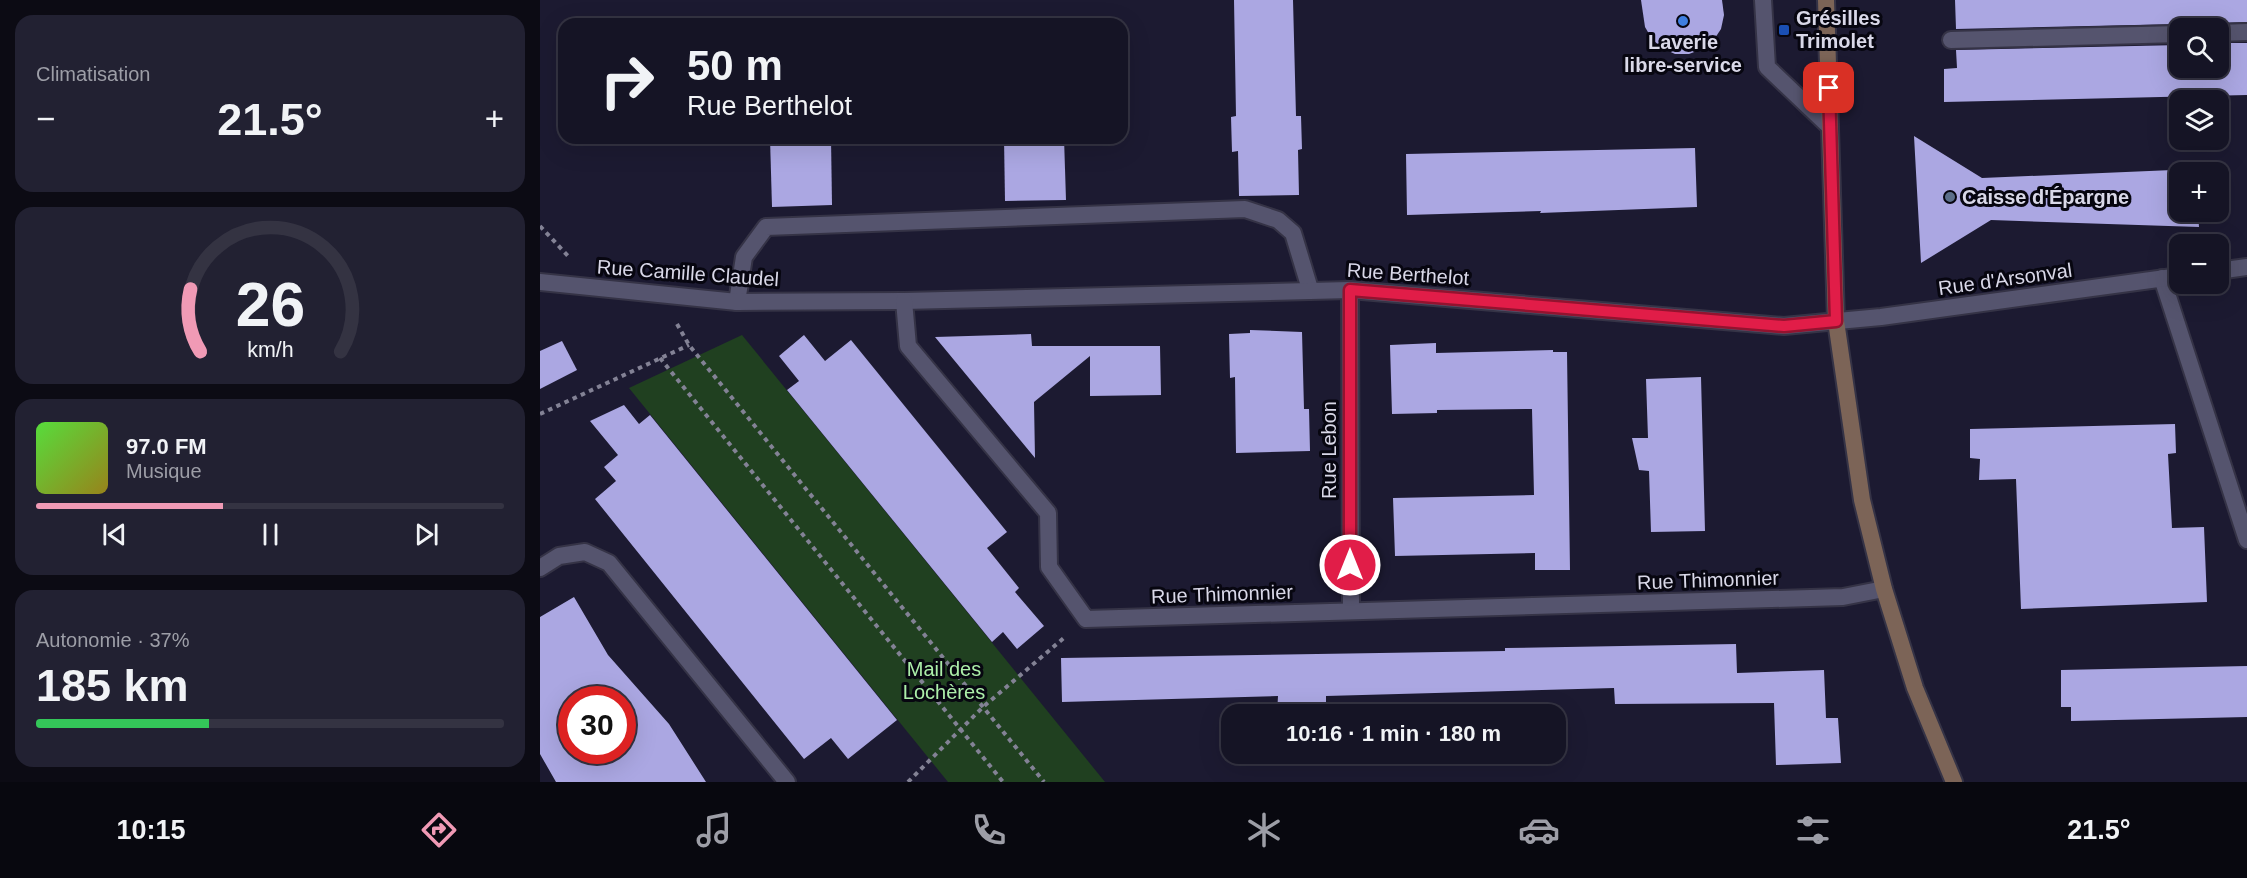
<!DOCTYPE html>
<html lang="fr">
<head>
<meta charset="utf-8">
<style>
  :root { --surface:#151425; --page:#222132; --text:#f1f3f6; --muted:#9d9ea7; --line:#343342; --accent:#f09ab5 }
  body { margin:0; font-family:Helvetica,sans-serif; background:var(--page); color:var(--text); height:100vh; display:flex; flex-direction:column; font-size:22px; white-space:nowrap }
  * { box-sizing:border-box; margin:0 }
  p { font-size:20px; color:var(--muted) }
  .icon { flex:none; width:33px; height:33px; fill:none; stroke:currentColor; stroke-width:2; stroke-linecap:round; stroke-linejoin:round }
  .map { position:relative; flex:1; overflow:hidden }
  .sheet { display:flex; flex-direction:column; gap:15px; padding:15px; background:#0c0b14; width:540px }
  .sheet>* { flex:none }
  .top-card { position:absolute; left:18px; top:18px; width:570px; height:126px; border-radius:18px; box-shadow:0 6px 24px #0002,0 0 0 2px var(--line); background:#151425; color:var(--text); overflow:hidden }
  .controls { position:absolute; left:1629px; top:18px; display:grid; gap:12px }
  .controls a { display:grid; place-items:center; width:60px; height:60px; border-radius:12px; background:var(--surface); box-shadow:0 6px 24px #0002,0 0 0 2px var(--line); font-size:30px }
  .speed { position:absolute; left:18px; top:686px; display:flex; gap:12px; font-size:30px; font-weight:700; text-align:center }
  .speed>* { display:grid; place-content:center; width:78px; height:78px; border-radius:50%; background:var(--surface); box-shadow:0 6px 24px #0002,0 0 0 2px var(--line); line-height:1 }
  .speed .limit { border:9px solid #d22; background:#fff; color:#111 }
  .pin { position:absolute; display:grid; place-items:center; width:51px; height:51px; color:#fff; margin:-26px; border-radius:12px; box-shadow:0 3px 9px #0006 }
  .me { position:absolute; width:66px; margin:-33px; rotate:0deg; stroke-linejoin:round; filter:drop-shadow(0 0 4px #0008) }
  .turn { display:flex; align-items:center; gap:21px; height:126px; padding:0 30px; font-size:27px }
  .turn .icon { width:78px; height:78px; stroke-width:2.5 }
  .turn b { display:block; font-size:42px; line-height:51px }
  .big { font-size:45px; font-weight:600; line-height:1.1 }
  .sheet .card { flex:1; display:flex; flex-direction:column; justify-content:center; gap:9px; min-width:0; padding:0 21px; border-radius:18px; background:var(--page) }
  .sheet .dial { align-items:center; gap:0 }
  .dial svg { height:156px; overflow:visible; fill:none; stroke:var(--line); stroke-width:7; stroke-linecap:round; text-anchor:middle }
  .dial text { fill:var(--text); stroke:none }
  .song { display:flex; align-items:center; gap:18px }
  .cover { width:72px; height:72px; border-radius:9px; background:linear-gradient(135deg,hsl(110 70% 55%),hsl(50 70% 35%)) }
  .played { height:6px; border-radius:3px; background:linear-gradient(90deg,var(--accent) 40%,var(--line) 40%) }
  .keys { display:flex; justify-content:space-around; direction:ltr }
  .heat { display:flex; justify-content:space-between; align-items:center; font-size:33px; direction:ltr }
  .charge { height:9px; border-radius:4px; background:linear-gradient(90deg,#34c759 37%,var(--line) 0) }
  .trip { position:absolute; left:681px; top:704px; width:345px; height:60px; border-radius:18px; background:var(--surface); box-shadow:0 6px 24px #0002,0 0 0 2px var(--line); font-weight:600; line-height:60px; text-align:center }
  .tab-bar { display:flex; height:96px; justify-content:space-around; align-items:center; background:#08080f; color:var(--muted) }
  .tab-bar .icon { width:42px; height:42px }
  .tab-bar .active { color:var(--accent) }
  .tab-bar b { font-size:27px; color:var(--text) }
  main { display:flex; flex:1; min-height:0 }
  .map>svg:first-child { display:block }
</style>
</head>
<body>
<main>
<section class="sheet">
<div class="card"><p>Climatisation</p>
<div class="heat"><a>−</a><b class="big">21.5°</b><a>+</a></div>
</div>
<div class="card dial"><svg viewBox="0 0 100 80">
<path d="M14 69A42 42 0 1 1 86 69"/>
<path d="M14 69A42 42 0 0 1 9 37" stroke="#f09ab5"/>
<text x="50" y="56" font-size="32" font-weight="700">26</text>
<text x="50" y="72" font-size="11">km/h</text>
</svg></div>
<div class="card">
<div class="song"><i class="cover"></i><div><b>97.0 FM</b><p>Musique</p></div></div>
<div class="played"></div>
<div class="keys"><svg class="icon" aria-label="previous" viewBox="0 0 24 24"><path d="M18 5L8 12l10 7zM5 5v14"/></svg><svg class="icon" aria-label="pause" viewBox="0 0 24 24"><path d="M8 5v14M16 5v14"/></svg><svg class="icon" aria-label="next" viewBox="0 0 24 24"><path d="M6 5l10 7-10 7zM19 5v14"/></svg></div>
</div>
<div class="card"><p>Autonomie · 37%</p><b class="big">185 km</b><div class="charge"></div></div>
</section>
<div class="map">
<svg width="1707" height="782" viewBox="0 0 1707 782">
  <rect width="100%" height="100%" fill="#1c1a31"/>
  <!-- green -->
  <path fill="#204020" d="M202,335l363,447h-157l-319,-394z"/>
  <!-- building -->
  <g fill="#aba7e2" fill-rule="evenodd">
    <path d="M694,0h59l3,116h5l1,33 -4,1 1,45 -60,1 -1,-45 -6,1 -1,-35 5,-1z"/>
    <path d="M1101,0h81l2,15 -3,14 -8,12 -11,8 -13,5h-14l-13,-6 -10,-9 -7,-12z"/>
    <path d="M1415,0h292v22l-30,1 -8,5h-20l-9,-4 -224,5z"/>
    <path d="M1678,43h29v52l-303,7v-33l13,-1 -1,-18 224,-5v23h38z"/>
    <path d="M1374,136l68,42 214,-9v3h-16v40h18l1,15 -208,-7 -70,43z"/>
    <path d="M230,138h61l1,67 -60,2z"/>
    <path d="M464,138h60l2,62 -61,1z"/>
    <path d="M1155,148l2,59 -157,6 1,-2 -134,4 -1,-61z"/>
    <path d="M710,330l52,2 2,77h5l1,42 -74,2 -1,-76 -5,1 -1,-44 21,-1z"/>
    <path d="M491,334l1,12h128l1,49 -71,1v-40l-56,46 1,56 -100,-121z"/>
    <path d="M264,335l21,26 26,-21 156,192 -20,16 32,40 -4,4 29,34 -27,23 -14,-17 -11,10 -205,-252 12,-9 -20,-25z"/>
    <path d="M22,341l15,29 -37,19v-38z"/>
    <path d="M896,343v10l117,-3v2h14l3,218h-35v-17l-140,3 -2,-58 141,-3 -2,-86 -95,1v3l-45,1 -2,-69z"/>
    <path d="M1161,377l4,154 -54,1 -2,-61 -10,-1 -7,-32h16l-2,-59z"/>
    <path d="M84,405l15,19 11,-9 247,305 -49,39 -17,-21 -27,21 -209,-260 21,-18 -12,-14 14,-12 -28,-34z"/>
    <path d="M1635,424l1,29 -8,1 4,74 32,-1 3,75 -186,7 -5,-130 -37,1 1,-21 -10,-1v-29z"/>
    <path d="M34,597l34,58 61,69 37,58h-150l-16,-28v-137zM32,699h50v51h-50z"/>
    <path d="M1196,644l1,29 87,-3 2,48h12l3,45 -65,2 -2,-62 -159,1 -1,-16 -288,8v18h-49l1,-18 -216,6 -1,-44 444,-7v-3z"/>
    <path d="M1707,666v51l-176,4v-14h-10v-37z"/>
  </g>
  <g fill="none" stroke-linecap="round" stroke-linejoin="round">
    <defs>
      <g id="service">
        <path d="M1223,0l4,67 63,60"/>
        <path d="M1678,33l29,-1"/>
        <path d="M1411,40l229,-6"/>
        <path d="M1622,278l85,262"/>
        <path d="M197,302l7,-45 22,-30 479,-18 33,11 15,13 17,56"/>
      </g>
      <g id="minor">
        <path d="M1678,271l29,-4"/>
        <path d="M0,282l197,20 167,-1 446,-11 434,36 97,-9 299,-41"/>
        <path d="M810,290l1,321"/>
        <path d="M364,301l4,45 140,167 1,54 37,52 757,-22 41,-8"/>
        <path d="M0,568l19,-12 26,-4 24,11 178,219"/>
      </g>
      <path id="secondary" d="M1286,0l10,321 26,179 22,89 31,99 39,94"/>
    </defs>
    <!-- service casing -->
    <use href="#service" stroke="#353346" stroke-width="20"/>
    <!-- minor casing -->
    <use href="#minor" stroke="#353346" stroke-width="20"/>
    <!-- secondary casing -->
    <use href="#secondary" stroke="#353346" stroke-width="20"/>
    <!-- path -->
    <g stroke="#838295" stroke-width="4" stroke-dasharray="4.5 4.5" stroke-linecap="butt">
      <path d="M0,226l28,30"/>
      <path d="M137,324l12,21 355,437"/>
      <path d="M120,358l343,424"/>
      <path d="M0,414l149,-69"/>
      <path d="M368,782l75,-75 82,-70"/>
    </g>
    <!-- service -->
    <use href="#service" stroke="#55546e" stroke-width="16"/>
    <!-- minor -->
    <use href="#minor" stroke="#55546e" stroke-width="16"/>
    <!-- secondary -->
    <use href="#secondary" stroke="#7c6457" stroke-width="16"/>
  </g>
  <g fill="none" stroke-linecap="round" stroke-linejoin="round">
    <defs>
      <path id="route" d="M810,565v-275l434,36 52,-5 -7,-233"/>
    </defs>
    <!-- route casing -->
    <use href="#route" stroke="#92132f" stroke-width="15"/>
    <!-- route -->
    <use href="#route" stroke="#e11d48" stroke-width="10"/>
  </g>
  <!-- markers -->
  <circle fill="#3f7fe0" stroke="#070610" stroke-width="2" cx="1143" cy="21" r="6"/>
  <rect fill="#1a4fb4" stroke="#070610" stroke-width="2" x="1238" y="24" width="12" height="12" rx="3"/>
  <circle fill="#5c6f8a" stroke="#070610" stroke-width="2" cx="1410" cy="197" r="6"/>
  <g text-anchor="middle" stroke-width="6" stroke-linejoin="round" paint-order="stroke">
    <!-- poi labels -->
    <g font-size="20" font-weight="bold" fill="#d9d8e8" stroke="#070610" text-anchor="start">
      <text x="1256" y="25">Grésilles<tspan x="1256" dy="23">Trimolet</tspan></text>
      <text x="1143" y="49" text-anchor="middle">Laverie<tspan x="1143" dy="23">libre-service</tspan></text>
      <text x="1422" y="204">Caisse d'Épargne</text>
    </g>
    <!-- street labels -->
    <g font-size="20" fill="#d9d8e8" stroke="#070610">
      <text transform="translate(148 273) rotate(4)" y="7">Rue Camille Claudel</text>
      <text transform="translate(868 274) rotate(4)" y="7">Rue Berthelot</text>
      <text transform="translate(1465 279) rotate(-8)" y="7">Rue d'Arsonval</text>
      <text transform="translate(789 450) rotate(-90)" y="7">Rue Lebon</text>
      <text transform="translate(1168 580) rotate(-2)" y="7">Rue Thimonnier</text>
      <text transform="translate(682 594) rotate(-2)" y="7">Rue Thimonnier</text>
    </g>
    <!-- park labels -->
    <g font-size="20" fill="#aceea9" stroke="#070610">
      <text x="404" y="676">Mail des<tspan x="404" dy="23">Lochères</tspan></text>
    </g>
  </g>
</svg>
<div class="controls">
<a><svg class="icon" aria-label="search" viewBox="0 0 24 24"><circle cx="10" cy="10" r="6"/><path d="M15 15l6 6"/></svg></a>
<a><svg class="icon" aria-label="layers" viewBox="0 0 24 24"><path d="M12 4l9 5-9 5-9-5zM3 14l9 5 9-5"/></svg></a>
<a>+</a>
<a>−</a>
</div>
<div class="speed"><div class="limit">30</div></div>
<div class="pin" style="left:1289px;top:88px;background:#d93025"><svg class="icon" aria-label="arrive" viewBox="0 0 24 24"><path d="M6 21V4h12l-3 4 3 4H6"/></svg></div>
<svg class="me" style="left:810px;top:565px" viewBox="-20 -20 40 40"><circle r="17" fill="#e11d48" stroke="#fff" stroke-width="3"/><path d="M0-11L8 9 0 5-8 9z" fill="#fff"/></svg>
<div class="trip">10:16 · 1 min · 180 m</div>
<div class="top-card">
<div class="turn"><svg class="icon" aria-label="right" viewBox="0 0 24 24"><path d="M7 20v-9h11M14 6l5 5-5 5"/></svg><div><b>50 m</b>Rue Berthelot</div></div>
</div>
</div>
</main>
<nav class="tab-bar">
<b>10:15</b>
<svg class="icon active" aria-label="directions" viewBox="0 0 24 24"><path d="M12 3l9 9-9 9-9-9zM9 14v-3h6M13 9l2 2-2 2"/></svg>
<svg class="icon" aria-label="music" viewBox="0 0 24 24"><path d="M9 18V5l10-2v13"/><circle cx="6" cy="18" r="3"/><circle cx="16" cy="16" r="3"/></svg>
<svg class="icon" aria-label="phone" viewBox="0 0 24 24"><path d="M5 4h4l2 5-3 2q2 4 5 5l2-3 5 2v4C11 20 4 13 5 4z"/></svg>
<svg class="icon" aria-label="climate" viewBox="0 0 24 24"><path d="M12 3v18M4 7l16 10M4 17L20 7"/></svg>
<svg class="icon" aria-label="car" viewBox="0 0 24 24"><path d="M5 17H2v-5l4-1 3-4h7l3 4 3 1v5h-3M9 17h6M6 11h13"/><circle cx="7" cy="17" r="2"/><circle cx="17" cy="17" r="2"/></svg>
<svg class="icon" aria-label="filters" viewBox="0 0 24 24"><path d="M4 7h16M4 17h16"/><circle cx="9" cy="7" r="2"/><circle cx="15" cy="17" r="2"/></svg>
<b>21.5°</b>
</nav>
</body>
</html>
